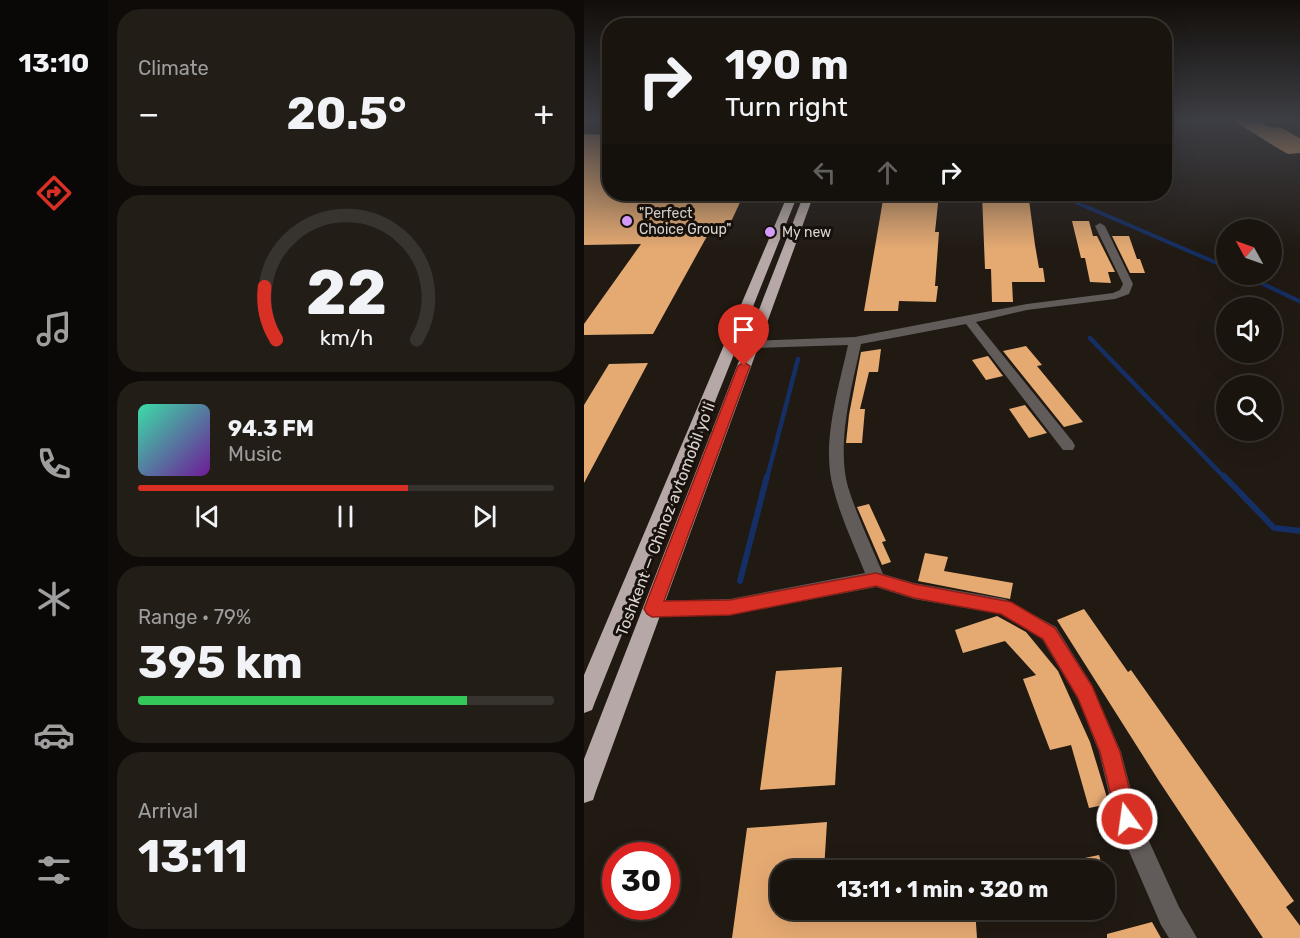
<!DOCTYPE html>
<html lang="en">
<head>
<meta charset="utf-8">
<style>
  :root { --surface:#19140e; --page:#221d17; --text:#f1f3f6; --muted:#9f9e9e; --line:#37332e; --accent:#d93025 }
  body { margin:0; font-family:Rubik,sans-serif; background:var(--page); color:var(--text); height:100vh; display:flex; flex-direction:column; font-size:22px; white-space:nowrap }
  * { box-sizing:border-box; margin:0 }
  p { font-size:20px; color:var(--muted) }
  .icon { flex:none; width:33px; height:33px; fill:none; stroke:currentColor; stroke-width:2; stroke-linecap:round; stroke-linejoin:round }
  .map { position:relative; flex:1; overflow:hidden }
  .drawer { display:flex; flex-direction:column; gap:9px; padding:9px; background:#0e0b08; width:476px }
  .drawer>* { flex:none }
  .guide { position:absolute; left:18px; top:18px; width:570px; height:183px; border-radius:24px; box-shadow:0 6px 24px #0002,0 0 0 2px var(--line); background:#19140e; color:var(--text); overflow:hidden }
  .needle { width:39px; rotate:310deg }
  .fabs { position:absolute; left:632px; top:219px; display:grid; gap:12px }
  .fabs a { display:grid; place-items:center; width:66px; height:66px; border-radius:50%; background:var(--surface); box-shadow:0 6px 24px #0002,0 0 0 2px var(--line); font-size:30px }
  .speed { position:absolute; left:18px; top:842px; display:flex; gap:12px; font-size:30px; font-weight:700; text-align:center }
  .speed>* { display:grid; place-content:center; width:78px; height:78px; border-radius:50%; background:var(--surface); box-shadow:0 6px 24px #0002,0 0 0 2px var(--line); line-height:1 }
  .speed .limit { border:9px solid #d22; background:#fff; color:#111 }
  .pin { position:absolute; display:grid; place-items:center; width:51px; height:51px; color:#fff; margin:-62px -26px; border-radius:50% 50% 50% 0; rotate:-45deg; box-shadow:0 0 6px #0007 }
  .pin .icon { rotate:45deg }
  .me { position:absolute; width:66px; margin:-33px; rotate:346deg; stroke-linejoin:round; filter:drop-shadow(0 0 4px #0008) }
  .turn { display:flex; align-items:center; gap:21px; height:126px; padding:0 24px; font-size:27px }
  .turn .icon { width:78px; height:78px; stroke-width:2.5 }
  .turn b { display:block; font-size:42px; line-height:51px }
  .lanes { display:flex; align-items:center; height:57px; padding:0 24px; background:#0003; justify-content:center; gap:30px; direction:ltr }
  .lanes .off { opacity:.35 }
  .big { font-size:45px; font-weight:700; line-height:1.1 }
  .drawer .card { flex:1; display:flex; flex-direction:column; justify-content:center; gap:9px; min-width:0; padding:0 21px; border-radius:24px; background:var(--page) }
  .drawer .dial { align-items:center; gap:0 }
  .dial svg { height:156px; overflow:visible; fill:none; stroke:var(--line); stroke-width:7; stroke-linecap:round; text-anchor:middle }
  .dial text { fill:var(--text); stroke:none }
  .song { display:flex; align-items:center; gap:18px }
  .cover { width:72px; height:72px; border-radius:9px; background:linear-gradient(135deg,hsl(160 70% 55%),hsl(280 70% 35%)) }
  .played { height:6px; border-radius:3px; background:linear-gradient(90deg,var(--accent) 65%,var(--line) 65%) }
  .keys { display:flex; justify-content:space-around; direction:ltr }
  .heat { display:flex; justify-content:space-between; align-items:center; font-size:33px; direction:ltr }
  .charge { height:9px; border-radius:4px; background:linear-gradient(90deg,#34c759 79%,var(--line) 0) }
  .trip { position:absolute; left:186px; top:860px; width:345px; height:60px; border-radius:24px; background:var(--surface); box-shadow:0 6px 24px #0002,0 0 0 2px var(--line); font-weight:700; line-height:60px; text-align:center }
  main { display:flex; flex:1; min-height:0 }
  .dock { display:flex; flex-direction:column; width:108px; justify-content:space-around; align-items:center; background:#0a0806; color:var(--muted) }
  .dock .icon { width:42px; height:42px }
  .dock .active { color:var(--accent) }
  .dock b { font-size:27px; color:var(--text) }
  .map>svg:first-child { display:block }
</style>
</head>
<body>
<main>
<nav class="dock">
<b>13:10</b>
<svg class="icon active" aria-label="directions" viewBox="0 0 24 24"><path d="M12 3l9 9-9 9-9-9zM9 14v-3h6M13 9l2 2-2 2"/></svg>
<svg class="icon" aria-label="music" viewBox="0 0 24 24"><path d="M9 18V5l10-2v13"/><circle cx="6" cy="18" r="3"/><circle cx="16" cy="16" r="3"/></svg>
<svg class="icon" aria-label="phone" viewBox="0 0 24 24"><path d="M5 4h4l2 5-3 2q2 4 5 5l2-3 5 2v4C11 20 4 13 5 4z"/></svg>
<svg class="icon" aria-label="climate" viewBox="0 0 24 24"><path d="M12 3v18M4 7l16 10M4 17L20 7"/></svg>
<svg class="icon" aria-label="car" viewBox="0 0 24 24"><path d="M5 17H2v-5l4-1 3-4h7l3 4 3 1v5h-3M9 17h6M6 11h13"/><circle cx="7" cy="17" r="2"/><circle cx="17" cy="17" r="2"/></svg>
<svg class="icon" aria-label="filters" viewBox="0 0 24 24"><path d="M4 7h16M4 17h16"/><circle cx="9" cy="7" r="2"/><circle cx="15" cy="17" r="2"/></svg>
</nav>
<section class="drawer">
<div class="card"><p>Climate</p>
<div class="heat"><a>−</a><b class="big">20.5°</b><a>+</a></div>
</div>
<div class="card dial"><svg viewBox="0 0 100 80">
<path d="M14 69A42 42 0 1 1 86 69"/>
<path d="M14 69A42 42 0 0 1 8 42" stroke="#d93025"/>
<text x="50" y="56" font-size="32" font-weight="700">22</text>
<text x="50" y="72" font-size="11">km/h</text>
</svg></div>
<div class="card">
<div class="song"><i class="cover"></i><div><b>94.3 FM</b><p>Music</p></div></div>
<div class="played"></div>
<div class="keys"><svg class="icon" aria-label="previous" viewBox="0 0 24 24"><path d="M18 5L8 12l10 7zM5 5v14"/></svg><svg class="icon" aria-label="pause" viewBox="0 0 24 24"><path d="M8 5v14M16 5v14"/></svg><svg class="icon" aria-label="next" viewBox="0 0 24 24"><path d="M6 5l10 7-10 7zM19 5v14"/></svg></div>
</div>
<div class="card"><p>Range · 79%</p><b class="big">395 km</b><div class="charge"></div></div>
<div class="card"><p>Arrival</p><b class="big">13:11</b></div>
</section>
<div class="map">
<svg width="717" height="938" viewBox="0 0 717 938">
  <rect width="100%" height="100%" fill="#211a13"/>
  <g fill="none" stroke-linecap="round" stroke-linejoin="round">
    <!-- stream-far3 -->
    <path stroke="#152e63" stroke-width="3" d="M472,194l35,15"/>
    <!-- stream-far2 -->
    <g stroke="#152e63" stroke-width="4">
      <path d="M503,207l139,60"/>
      <path d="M658,274l59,28"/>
    </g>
    <!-- stream-far1 -->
    <g stroke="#152e63" stroke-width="4.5">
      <path d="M506,338l135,140"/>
      <path d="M183,478l31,-119"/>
    </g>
    <!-- stream -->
    <g stroke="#152e63" stroke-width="6">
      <path d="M640,476l50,52 27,3"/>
      <path d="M156,581l27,-105"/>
    </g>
  </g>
  <!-- building -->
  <g fill="#e5aa72">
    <path d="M647,119h24l14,8 13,1 19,11v14l-13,1 -9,-5z"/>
    <path d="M0,134l26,1v61l134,-2 -16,34 -17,1 -58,105 -69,1v-11l57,-80 -57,1z"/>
    <path d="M300,194h55l-4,38h4l-4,54h3l-2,16 -37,-1 -1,10h-34z"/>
    <path d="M398,194h14v6h33l6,45 4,23h4l2,14h-33l1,20h-21l-1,-33h-6z"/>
    <path d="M488,221h17l4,15h4l18,36h-7l3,11 -21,-1 -5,-24h-4z"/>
    <path d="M528,236h17l8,23h3l5,14h-15z"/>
    <path d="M442,346l16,19 -5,1 46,56 -19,5 -61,-76z"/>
    <path d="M297,349l-3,23h-9l-9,37h5l-3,34h-16l3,-28 12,-63z"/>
    <path d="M404,356l15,20 -17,4 -14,-20z"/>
    <path d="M64,363l-64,120v-78l25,-41z"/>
    <path d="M441,405l22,28 -18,5 -20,-29z"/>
    <path d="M285,504l17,37 -4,1 9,20 -9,3 -25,-58z"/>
    <path d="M341,553l23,4 -4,14 69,12 -3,16 -92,-18z"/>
    <path d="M500,609l44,63 3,-2 163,231 -8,6 15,20v11h-38l-104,-157 -102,-161z"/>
    <path d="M413,616l29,16 32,39 32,71 19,62 -20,4 -18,-63 -21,5 -27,-71 13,-4 -31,-34 -42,12 -8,-23z"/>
    <path d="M258,667l-7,118 -75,5 16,-119z"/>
    <path d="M243,822l-3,48h-44v39h195l2,29h-245l15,-110z"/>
    <path d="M515,855l4,15h-46l-1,-6z"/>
    <path d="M568,922l9,16h-54v-4z"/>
  </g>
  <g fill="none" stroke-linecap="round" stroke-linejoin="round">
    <!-- minor -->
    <path fill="#615b5a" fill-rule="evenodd" d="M516,223l5,3 28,58 -4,10 -14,5 -88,11 -51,12 97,120 2,4 -2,4h-10l-97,-126 -105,20c-9,42 -25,100 -13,143 9,29 23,58 35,87l31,9 91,16 51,28 36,58 29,67 17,65 41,90 18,31h-28l-8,-13 -46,-106 -16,-67 -21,-53 -36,-60 -41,-25 -87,-15 -38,-12 -146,28 -78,2 -6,-2 -3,-6 3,-6 6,-2 78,-2 135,-26c-11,-28 -25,-57 -32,-86 -12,-43 6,-100 15,-142l-96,3 -4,-1v-6l107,-4 172,-33 86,-11 7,-3 3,-6 -28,-58z"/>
    <!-- trunk -->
    <g fill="#b6a8a6" fill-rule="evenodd">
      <path d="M204,194h10l-203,508 -3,8 -8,3v-38z"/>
      <path d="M220,194h10l-218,597 -3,9 -9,3v-44z"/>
    </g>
  </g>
  <!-- sky -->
  <linearGradient id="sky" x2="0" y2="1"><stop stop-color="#120e0a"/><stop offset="0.48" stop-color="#3d3e44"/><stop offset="1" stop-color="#3d3e44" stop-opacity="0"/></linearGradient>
  <rect width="717" height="250" fill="url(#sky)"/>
  <!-- route -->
  <path fill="#d93025" stroke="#8d1f18" stroke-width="1.5" d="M160,362l6,4 -86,235 66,-1 146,-27 38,11 97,18 44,26 37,58 28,66 17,67 -3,8 -7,3 -8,-3 -19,-75 -22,-54 -35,-59 -42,-25 -87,-16 -38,-12 -146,29 -78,2 -5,-3 -3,-5 94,-243z"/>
  <!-- markers -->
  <g fill="#d59cfb" stroke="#18110b" stroke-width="2">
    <circle cx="43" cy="221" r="6"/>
    <circle cx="186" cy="232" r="6"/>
  </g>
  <g text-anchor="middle" stroke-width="6" stroke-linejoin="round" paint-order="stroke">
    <!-- far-poi labels -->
    <g font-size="14" fill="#d9d4d0" stroke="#18110b" text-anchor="start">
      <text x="55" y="218">"Perfect<tspan x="55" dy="16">Choice Group"</tspan></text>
      <text x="198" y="237">My new</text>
    </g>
    <!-- street labels -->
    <g font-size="16" fill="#d9d4d0" stroke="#18110b">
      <text transform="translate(81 519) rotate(-69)" y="6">Toshkent — Chinoz avtomobil yoʻli</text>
    </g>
  </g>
</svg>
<div class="fabs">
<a><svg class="needle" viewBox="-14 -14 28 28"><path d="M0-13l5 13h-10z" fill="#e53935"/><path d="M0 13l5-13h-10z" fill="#9f9e9e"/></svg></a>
<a><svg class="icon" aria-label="sound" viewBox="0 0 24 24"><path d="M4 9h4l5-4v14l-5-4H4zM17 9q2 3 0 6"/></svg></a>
<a><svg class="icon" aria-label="search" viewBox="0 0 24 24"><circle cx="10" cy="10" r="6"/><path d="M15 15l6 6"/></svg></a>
</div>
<div class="speed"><div class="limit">30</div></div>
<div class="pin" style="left:160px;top:366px;background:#d93025"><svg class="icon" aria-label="arrive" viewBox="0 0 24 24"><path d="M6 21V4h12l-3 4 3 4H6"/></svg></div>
<svg class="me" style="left:543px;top:819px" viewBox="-20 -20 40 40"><circle r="17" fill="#d93025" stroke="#fff" stroke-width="3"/><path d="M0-11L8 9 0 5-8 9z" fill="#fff"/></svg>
<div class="trip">13:11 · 1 min · 320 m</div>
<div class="guide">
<div class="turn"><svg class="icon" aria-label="right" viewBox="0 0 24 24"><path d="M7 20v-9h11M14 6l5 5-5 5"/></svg><div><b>190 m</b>Turn right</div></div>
<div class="lanes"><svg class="icon off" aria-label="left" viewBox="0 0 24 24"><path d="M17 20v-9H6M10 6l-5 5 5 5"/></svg><svg class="icon off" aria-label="ahead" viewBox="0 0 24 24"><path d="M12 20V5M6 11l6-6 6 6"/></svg><svg class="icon" aria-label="right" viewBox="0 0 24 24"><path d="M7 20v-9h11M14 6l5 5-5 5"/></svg></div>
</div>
</div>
</main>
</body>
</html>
